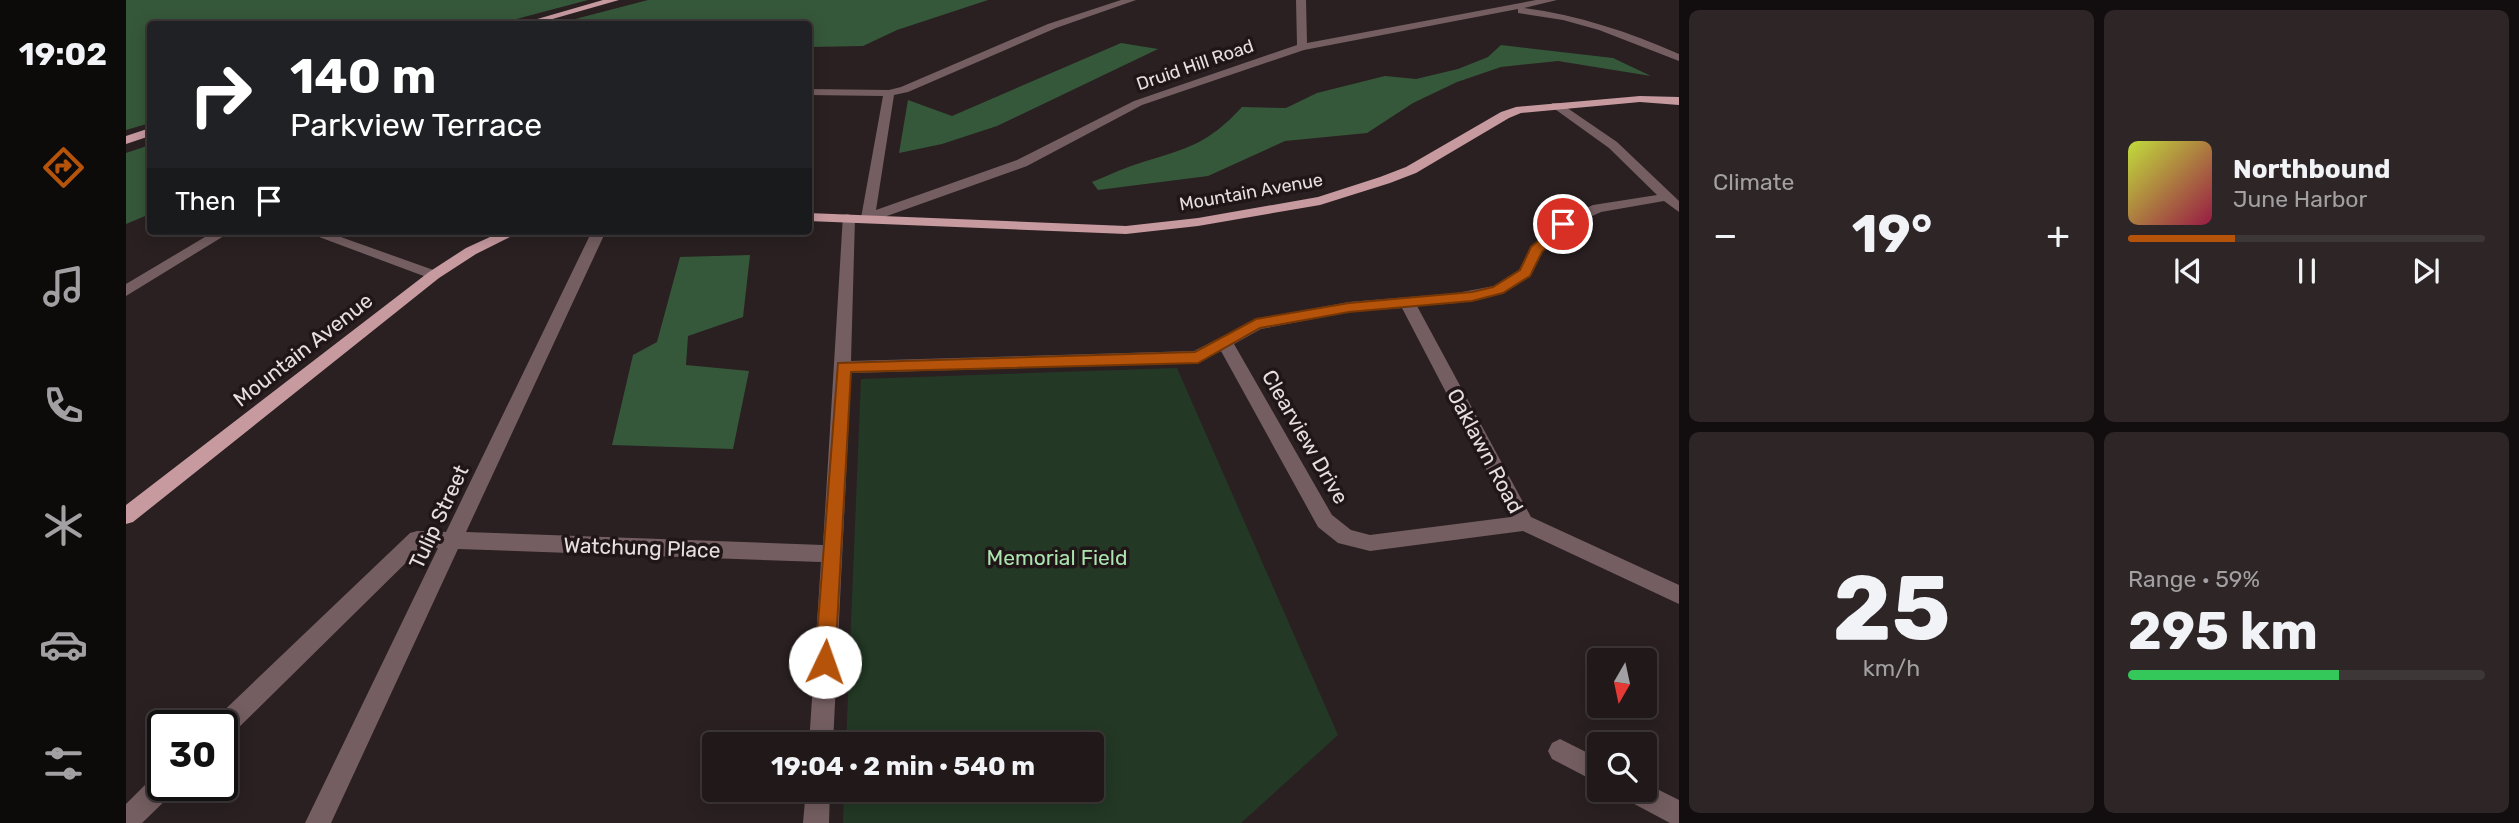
<!DOCTYPE html>
<html lang="en">
<head>
<meta charset="utf-8">
<style>
  :root { --surface:#201819; --page:#2d2526; --text:#f1f3f6; --muted:#a2a0a2; --line:#3d3738; --accent:#b45309 }
  body { margin:0; font-family:Rubik,sans-serif; background:var(--page); color:var(--text); height:100vh; display:flex; flex-direction:column; font-size:26px; white-space:nowrap }
  * { box-sizing:border-box; margin:0 }
  p { font-size:23px; color:var(--muted) }
  .icon { flex:none; width:38px; height:38px; fill:none; stroke:currentColor; stroke-width:2; stroke-linecap:round; stroke-linejoin:round }
  .map { position:relative; flex:1; overflow:hidden }
  .sheet { display:flex; flex-direction:column; gap:10px; padding:10px; background:#120d0e; width:840px }
  .sheet>* { flex:none }
  .top-card { position:absolute; left:21px; top:21px; width:665px; height:214px; border-radius:7px; box-shadow:0 4px 18px #0003,0 0 0 2px var(--line); background:#202124; color:#fff; overflow:hidden }
  .needle { width:46px; rotate:189deg }
  .buttons { position:absolute; left:1461px; top:648px; display:grid; gap:14px }
  .buttons a { display:grid; place-items:center; width:70px; height:70px; border-radius:7px; background:var(--surface); box-shadow:0 4px 18px #0003,0 0 0 2px var(--line); font-size:35px }
  .speed { position:absolute; left:21px; top:710px; display:flex; gap:14px; font-size:35px; font-weight:700; text-align:center }
  .speed>* { display:grid; place-content:center; width:91px; height:91px; border-radius:50%; background:var(--surface); box-shadow:0 4px 18px #0003,0 0 0 2px var(--line); line-height:1 }
  .speed .limit { border:4px solid #111; border-radius:10px; background:#fff; color:#111 }
  .pin { position:absolute; display:grid; place-items:center; width:60px; height:60px; color:#fff; margin:-30px; border:4px solid #fff; border-radius:50%; box-shadow:0 2px 7px #0007 }
  .me { position:absolute; width:77px; margin:-38px; rotate:3deg; stroke-linejoin:round; filter:drop-shadow(0 0 5px #0008) }
  .turn { display:flex; align-items:center; gap:24px; height:147px; padding:0 28px; font-size:32px }
  .turn .icon { width:91px; height:91px; stroke-width:2.5 }
  .turn b { display:block; font-size:49px; line-height:60px }
  .then { display:flex; align-items:center; height:66px; padding:0 28px; background:#0003; gap:14px; font-size:26px }
  .big { font-size:52px; font-weight:700; line-height:1.1 }
  .sheet .card { flex:1; display:flex; flex-direction:column; justify-content:center; gap:10px; min-width:0; padding:0 24px; border-radius:10px; background:var(--page) }
  .sheet .dial { align-items:center; gap:0 }
  .dial b { font-size:91px; line-height:1 }
  .song { display:flex; align-items:center; gap:21px }
  .cover { width:84px; height:84px; border-radius:10px; background:linear-gradient(135deg,hsl(70 70% 55%),hsl(340 70% 35%)) }
  .played { height:7px; border-radius:4px; background:linear-gradient(90deg,var(--accent) 30%,var(--line) 30%) }
  .keys { display:flex; justify-content:space-around; direction:ltr }
  .heat { display:flex; justify-content:space-between; align-items:center; font-size:38px; direction:ltr }
  .charge { height:10px; border-radius:5px; background:linear-gradient(90deg,#34c759 59%,var(--line) 0) }
  .sheet .tiles { flex:1; display:grid; gap:10px; grid-template-columns:repeat(2,1fr) }
  .trip { position:absolute; left:576px; top:732px; width:402px; height:70px; border-radius:7px; background:var(--surface); box-shadow:0 4px 18px #0003,0 0 0 2px var(--line); font-weight:700; line-height:70px; text-align:center }
  main { display:flex; flex:1; min-height:0 }
  .tabs { display:flex; flex-direction:column; width:126px; justify-content:space-around; align-items:center; background:#0d0a0a; color:var(--muted) }
  .tabs .icon { width:49px; height:49px }
  .tabs .on { color:var(--accent) }
  .tabs b { font-size:32px; color:var(--text) }
  .map>svg:first-child { display:block }
</style>
</head>
<body>
<main>
<nav class="tabs">
<b>19:02</b>
<svg class="icon on" aria-label="directions" viewBox="0 0 24 24"><path d="M12 3l9 9-9 9-9-9zM9 14v-3h6M13 9l2 2-2 2"/></svg>
<svg class="icon" aria-label="music" viewBox="0 0 24 24"><path d="M9 18V5l10-2v13"/><circle cx="6" cy="18" r="3"/><circle cx="16" cy="16" r="3"/></svg>
<svg class="icon" aria-label="phone" viewBox="0 0 24 24"><path d="M5 4h4l2 5-3 2q2 4 5 5l2-3 5 2v4C11 20 4 13 5 4z"/></svg>
<svg class="icon" aria-label="climate" viewBox="0 0 24 24"><path d="M12 3v18M4 7l16 10M4 17L20 7"/></svg>
<svg class="icon" aria-label="car" viewBox="0 0 24 24"><path d="M5 17H2v-5l4-1 3-4h7l3 4 3 1v5h-3M9 17h6M6 11h13"/><circle cx="7" cy="17" r="2"/><circle cx="17" cy="17" r="2"/></svg>
<svg class="icon" aria-label="filters" viewBox="0 0 24 24"><path d="M4 7h16M4 17h16"/><circle cx="9" cy="7" r="2"/><circle cx="15" cy="17" r="2"/></svg>
</nav>
<div class="map">
<svg width="1553" height="823" viewBox="0 0 1553 823">
  <rect width="100%" height="100%" fill="#2a2021"/>
  <!-- green -->
  <path fill="#233825" d="M1051,368l161,367 -97,88h-398l1,-34h248v-45h-246l15,-365z"/>
  <!-- forest -->
  <g fill="#36583a">
    <path d="M0,0h462l-90,24h-348v99l-24,7z"/>
    <path d="M522,0h340l-91,30 -34,16 -54,1 -1,-23h-252z"/>
    <path d="M995,43l37,6 -161,77 -55,18 -43,9 9,-53 44,16z"/>
    <path d="M1375,45l112,13 38,18 -93,-15 -57,6 -44,15 -44,21 -46,30 -82,8 -77,35 -110,14 -6,-8c17,-7 34,-15 51,-20 45,-14 65,-18 99,-55l44,1 31,-15 68,-17 31,3 42,-10 30,-12z"/>
    <path d="M24,145v69l-24,10v-71z"/>
    <path d="M624,255l-7,62 -55,19 -2,29 63,6 -16,78 -121,-4 21,-90 24,-13 23,-85z"/>
  </g>
  <g fill="none" stroke-linecap="round" stroke-linejoin="round">
    <!-- minor -->
    <g fill="#745e61" fill-rule="evenodd">
      <path d="M995,0h15l-80,28 -148,64 -14,3 -18,115 141,-50 117,-59 163,-56 -1,-45h10l1,43 229,-43h21l-33,8c54,7 105,24 155,46v7l-80,-31 -36,-10 -45,-7v-4l-214,41 -162,55 -115,61 -154,55h-10l-2,-3 22,-122 -75,-1v-6l81,1 12,-3 147,-63z"/>
      <path d="M1426,103h8l57,39 62,59v11l-15,-11 -63,11 -33,15 -26,25 -12,24 -27,17 -46,10 -40,3 114,211 148,68v19l-156,-73 -153,20 -32,-8 -20,-16 -97,-176 -24,12 -346,10 -18,371h-24l12,-182 -363,-13 -127,274h-26l133,-275h-17l-191,188 -8,4v-14h-11l3,-6 196,-187 7,-2 29,1 146,-301h14l-140,301 357,13 20,-330 5,-1 7,4 -4,143 343,-10 63,-32 92,-17 108,-9 37,-7 25,-16 12,-23 27,-26 35,-16 64,-10 -48,-47 -57,-41zM1276,308l109,209 -141,18 -19,-5 -19,-15 -98,-171 27,-15 88,-17z"/>
      <path d="M89,231h17l-106,65v-12z"/>
      <path d="M177,231h21l115,41 2,3 -7,5 -5,-2z"/>
      <path d="M1434,739l40,20v25l-48,-25 -4,-8 4,-8z"/>
      <path d="M37,773v13h12l-3,8 -30,29h-16v-19l28,-28z"/>
      <path d="M1519,783l34,17v23h-9l-47,-25 -3,-9h25z"/>
      <path d="M680,789h24l-1,34h-26z"/>
    </g>
    <!-- major -->
    <g fill="#c79aa0" fill-rule="evenodd">
      <path d="M477,0h16l-84,24h-15z"/>
      <path d="M1514,96l39,1v8l-39,-3 -119,11 -12,5 -93,55 -26,10 -70,22 -122,21 -72,8 -318,-13v-8l318,13 72,-8 120,-21 62,-20 26,-10 95,-55 15,-5z"/>
      <path d="M24,128v8l-24,8v-8z"/>
      <path d="M377,231h19l-46,23 -37,24 -306,244 -7,2v-19l303,-233 37,-24z"/>
    </g>
  </g>
  <!-- route -->
  <path fill="#b45309" stroke="#753606" stroke-width="2" d="M1437,220l7,4 -28,28 -12,24 -27,17 -31,8 -123,11 -89,16 -62,35 -347,9 -16,290 -3,7 -7,3 -7,-3 -3,-7 23,-299 357,-11 61,-33 93,-16 123,-11 21,-5 27,-17 11,-23z"/>
  <g text-anchor="middle" stroke-width="7" stroke-linejoin="round" paint-order="stroke">
    <!-- far-street labels -->
    <g font-size="18" fill="#e6dedf" stroke="#201618">
      <text transform="translate(1069 65) rotate(-19)" y="6">Druid Hill Road</text>
      <text transform="translate(1125 192) rotate(-10)" y="6">Mountain Avenue</text>
    </g>
    <!-- street labels -->
    <g font-size="21" fill="#e6dedf" stroke="#201618">
      <text transform="translate(177 350) rotate(-38)" y="7">Mountain Avenue</text>
      <text transform="translate(1179 437) rotate(60)" y="7">Clearview Drive</text>
      <text transform="translate(1359 451) rotate(62)" y="7">Oaklawn Road</text>
      <text transform="translate(313 517) rotate(-65)" y="7">Tulip Street</text>
      <text transform="translate(516 548) rotate(2)" y="7">Watchung Place</text>
    </g>
    <!-- park labels -->
    <g font-size="21" fill="#aae4af" stroke="#201618">
      <text x="931" y="565">Memorial Field</text>
    </g>
  </g>
</svg>
<div class="buttons">
<a><svg class="needle" viewBox="-14 -14 28 28"><path d="M0-13l5 13h-10z" fill="#e53935"/><path d="M0 13l5-13h-10z" fill="#a2a0a2"/></svg></a>
<a><svg class="icon" aria-label="search" viewBox="0 0 24 24"><circle cx="10" cy="10" r="6"/><path d="M15 15l6 6"/></svg></a>
</div>
<div class="speed"><div class="limit">30</div></div>
<div class="pin" style="left:1437px;top:224px;background:#d93025"><svg class="icon" aria-label="arrive" viewBox="0 0 24 24"><path d="M6 21V4h12l-3 4 3 4H6"/></svg></div>
<svg class="me" style="left:699px;top:662px" viewBox="-20 -20 40 40"><circle r="19" fill="#fff"/><path d="M0-13L10 11 0 6-10 11z" fill="#b45309"/></svg>
<div class="trip">19:04 · 2 min · 540 m</div>
<div class="top-card">
<div class="turn"><svg class="icon" aria-label="right" viewBox="0 0 24 24"><path d="M7 20v-9h11M14 6l5 5-5 5"/></svg><div><b>140 m</b>Parkview Terrace</div></div>
<div class="then">Then<svg class="icon" aria-label="arrive" viewBox="0 0 24 24"><path d="M6 21V4h12l-3 4 3 4H6"/></svg></div>
</div>
</div>
<section class="sheet">
<div class="tiles">
<div class="card"><p>Climate</p>
<div class="heat"><a>−</a><b class="big">19°</b><a>+</a></div>
</div>
<div class="card">
<div class="song"><i class="cover"></i><div><b>Northbound</b><p>June Harbor</p></div></div>
<div class="played"></div>
<div class="keys"><svg class="icon" aria-label="previous" viewBox="0 0 24 24"><path d="M18 5L8 12l10 7zM5 5v14"/></svg><svg class="icon" aria-label="pause" viewBox="0 0 24 24"><path d="M8 5v14M16 5v14"/></svg><svg class="icon" aria-label="next" viewBox="0 0 24 24"><path d="M6 5l10 7-10 7zM19 5v14"/></svg></div>
</div>
<div class="card dial"><b>25</b><p>km/h</p></div>
<div class="card"><p>Range · 59%</p><b class="big">295 km</b><div class="charge"></div></div>
</div>
</section>
</main>
</body>
</html>
